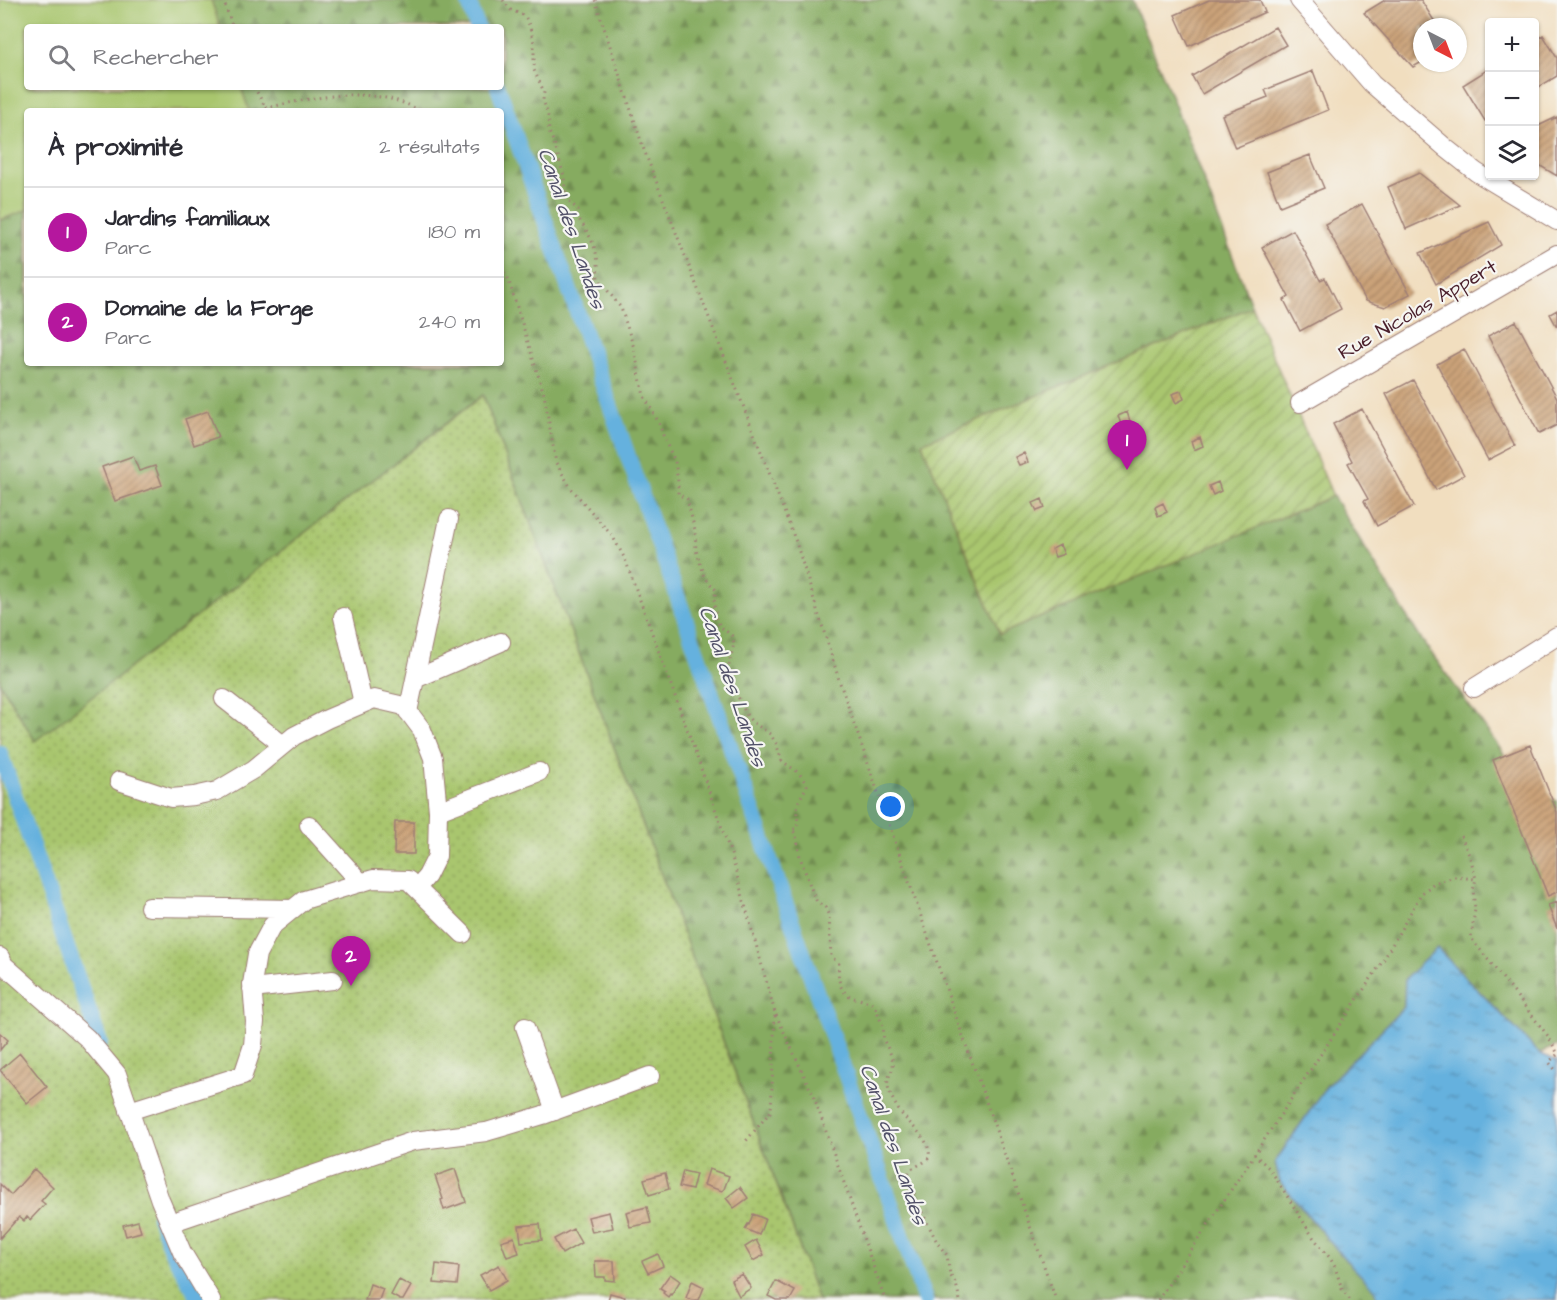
<!DOCTYPE html>
<html lang="fr">
<meta charset="utf-8">
<style>
body{margin:0;font-family:"Architects Daughter",sans-serif;background:#f7f7f7;color:#2b2b33}
.controls{position:absolute;right:18px;top:18px;display:grid;overflow:hidden;border-radius:6px;box-shadow:0 2px 4px #0004}
.controls button{width:54px;height:54px;display:grid;place-items:center;padding:0;border:0;border-bottom:2px solid #e1e1e2;background:#fff;color:#2b2b33;font:30px sans-serif}
.compass{position:absolute;left:1413px;top:18px;width:54px;height:54px;border-radius:50%;background:#fff;box-shadow:0 2px 4px #0004;rotate:138deg}
.you{position:absolute;left:891px;top:807px;width:21px;height:21px;margin:-15px;border:4px solid #fff;border-radius:50%;background:#1a73e8;box-shadow:0 0 0 9px #1a73e833}
.badge{display:grid;place-items:center;width:39px;height:39px;border-radius:50%;background:#b5179e;color:#fff;font-size:20px;font-weight:700}
.pin{position:absolute;translate:-50% -50px;filter:drop-shadow(0 2px 3px #0008)}
.pin::after{content:'';position:absolute;top:32px;width:21px;height:18px;background:inherit;clip-path:polygon(0 0,100% 0,50% 100%)}
.list{margin:0;padding:0;list-style:none}
h2{display:flex;justify-content:space-between;align-items:center;height:78px;margin:0;padding:0 24px;font-size:26px}
h2 small{font-size:20px;font-weight:400;color:#7c7c81}
.list li{display:grid;grid-template-columns:39px 1fr auto;gap:18px;align-items:center;box-sizing:border-box;height:90px;padding:0 24px;border-top:2px solid #e1e1e2}
.list b{display:block;font-size:22px;white-space:nowrap}
.list p{margin:0;font-size:20px;white-space:nowrap;color:#7c7c81}
.list em{font-size:20px;font-style:normal;color:#7c7c81}
.icon{flex:none;width:33px;height:33px;fill:none;stroke:currentColor;stroke-width:2;stroke-linecap:round;stroke-linejoin:round}
.map{position:relative;flex:none;width:1557px;height:1300px;overflow:hidden}
.search{position:absolute;background:#fff;box-shadow:0 2px 4px #0004;left:24px;top:24px;width:480px;height:66px;display:flex;align-items:center;gap:15px;box-sizing:border-box;padding:0 21px;border-radius:6px;color:#7c7c81;font-size:22px}
.panel{position:absolute;background:#fff;box-shadow:0 2px 4px #0004;left:24px;top:108px;width:480px;height:258px;border-radius:6px}
.map>svg:first-child{display:block}
.grass{fill:url(#grass-dots);stroke:#7a724c;stroke-width:1.5}
.forest{fill:url(#forest-firs);stroke:#686546;stroke-width:1.5}
.garden{fill:url(#garden-furrows);stroke:#7a724c;stroke-width:1.5}
.pitch{fill:#a9c66e;stroke:#7a724c;stroke-width:1.5}
.water{fill:url(#water-ripples);stroke:#586884;stroke-width:1.5}
.lines{fill:none;stroke-linecap:round;stroke-linejoin:round}
.canal{stroke:#65b1de;stroke-width:16}
.building{fill:url(#building-hatch)}
.minor-casing{stroke:#9e7e75;stroke-width:20}
.path{stroke:#9e7e75;stroke-width:3;stroke-dasharray:1.5 4.5;stroke-linecap:butt}
.minor{stroke:#fff;stroke-width:18}
.labels{text-anchor:middle;stroke-width:4.5;stroke-linejoin:round;paint-order:stroke}
.street-label{font-size:20px;fill:#4a1f2b;stroke:#f6f6f2}
.water-label{font-size:21px;font-style:italic;fill:#53526a;stroke:#f6f6f2}
</style>
<div class="map">
<svg width="1557" height="1300" viewBox="0 0 1557 1300">
<defs>
<pattern id="grass-dots" width="8" height="8" patternUnits="userSpaceOnUse" patternTransform="scale(1.5)"><rect width="8" height="8" fill="#a9c66e"/><path d="M2 2h.1M6 6h.1" fill="none" stroke="#8ca05b" stroke-width="1.8" stroke-linecap="round"/></pattern>
<pattern id="forest-firs" width="22" height="20" patternUnits="userSpaceOnUse" patternTransform="scale(1.5)"><rect width="22" height="20" fill="#86ab61"/><path d="M5 1l3.5 6h-7zM16 11l3.5 6h-7z" fill="#708b50"/></pattern>
<pattern id="garden-furrows" width="10" height="10" patternUnits="userSpaceOnUse" patternTransform="scale(1.5)"><rect width="10" height="10" fill="#a9c66e"/><path d="M-1 1l2-2M0 10L10 0M9 11l2-2" fill="none" stroke="#8ca05b"/></pattern>
<pattern id="water-ripples" width="26" height="14" patternUnits="userSpaceOnUse" patternTransform="scale(1.5)"><rect width="26" height="14" fill="#65b1de"/><path d="M2 4q2-2 4 0t4 0M15 11q2-2 4 0t4 0" fill="none" stroke="#558fb4"/></pattern>
<pattern id="building-hatch" width="6" height="6" patternUnits="userSpaceOnUse" patternTransform="scale(1.5)"><rect width="6" height="6" fill="#cba379"/><path d="M-1 1l2-2M0 6l6-6M5 7l2-2" fill="none" stroke="#a78463"/></pattern>
</defs>
<rect width="100%" height="100%" fill="#f6f6f2"/>
<filter id="ink" filterUnits="userSpaceOnUse"><feTurbulence type="fractalNoise" baseFrequency=".0167" numOctaves="2"/><feDisplacementMap in="SourceGraphic" scale="12" xChannelSelector="R" yChannelSelector="G"/><feConvolveMatrix kernelMatrix="1 2 1 2 8 2 1 2 1" color-interpolation-filters="sRGB"/></filter>
<filter id="wash" filterUnits="userSpaceOnUse"><feTurbulence type="fractalNoise" baseFrequency=".008" numOctaves="4" result="noise"/><feDisplacementMap in="SourceGraphic" scale="24" xChannelSelector="R" yChannelSelector="G"/><feGaussianBlur stdDeviation="1.35" result="paint"/><feColorMatrix in="noise" values="0 0 0 0 0 0 0 0 0 0 0 0 0 0 0 0 0 1.4 0 .05"/><feComposite in="paint" operator="in"/></filter>
<g filter="url(#wash)">
<rect width="100%" height="100%" fill="#f1debf"/>
<!-- grass -->
<path class="grass" d="M483 395 794 1231 818 1300H0V683L35 740Z"/>
<!-- forest -->
<path class="forest" d="M211 0H1132L1171 95 1252 307 922 443 1000 634 1333 496 1419 636 1532 793 1557 801V1046L1539 1053 1437 948 1405 979 1404 1007 1326 1087 1275 1162 1280 1182 1344 1258 1377 1291V1300H818L794 1231 483 395 35 741 0 683V220L27 210V363H501V111H249L241 87H501V27H220Z"/>
<!-- garden -->
<path class="garden" d="M1252 307 1333 496 1000 634 922 443Z"/>
<!-- pitch -->
<path class="pitch" d="M0 0H211L220 27H27V87H241L249 111H27V210L0 220Z"/>
<!-- water -->
<path class="water" d="M1437 948 1539 1053 1557 1061V1300H1377L1376 1291 1344 1258 1280 1182 1275 1162 1326 1087 1404 1007 1405 979Z"/>
<g class="lines">
<!-- canal -->
<path class="canal" d="M468 0 477 27
M498 87 925 1300
M0 753 100 1043
M159 1217 171 1250 200 1300"/>
</g>
<g id="blocks">
<!-- building -->
<path class="building" d="M1209 0H1260L1265 12 1189 46 1175 15Z
M1385 0H1421L1438 27H1422V62L1413 67 1364 13Z
M1275 27 1286 45 1202 94 1192 76Z
M1543 35 1557 58V76L1534 90V41Z
M1490 68V118L1485 121 1463 85Z
M1313 71 1328 110 1235 148 1222 115 1268 97 1265 90Z
M1557 117V176L1534 162V128Z
M1310 155 1324 188 1280 206 1267 172Z
M1419 173 1460 205 1406 229 1388 187Z
M1362 204 1410 294 1385 307 1366 301 1325 224Z
M1489 222 1501 245 1436 284 1420 253Z
M1293 230 1320 280 1325 278 1341 309 1300 331 1284 300 1289 297 1262 247Z
M1557 310V327L1550 314Z
M1516 321 1557 398V425L1539 434 1488 336Z
M1464 349 1515 446 1488 460 1437 364Z
M1413 380 1464 475 1436 490 1386 394Z
M1181 391 1184 399 1176 403 1172 394Z
M1362 409 1414 506 1377 526 1364 501 1368 499 1348 463 1352 461 1333 424Z
M208 411 218 437 194 445 185 419Z
M1127 412 1130 421 1121 424 1118 416Z
M1200 437 1203 446 1194 450 1191 441Z
M1024 453 1028 462 1019 465 1015 457Z
M133 456 139 471 155 466 162 485 115 501 102 467Z
M1218 482 1221 491 1213 495 1209 486Z
M1042 499 1045 508 1037 511 1033 503Z
M1163 503 1167 512 1158 516 1155 507Z
M1060 545 1064 554 1055 557 1052 549Z
M1530 745 1557 812V892L1548 896 1493 760Z
M395 822H414V854H394Z
M1557 902V929L1548 905Z
M0 1033 8 1040 0 1050Z
M20 1053 47 1087 27 1103 0 1070Z
M34 1169 53 1187 41 1201 45 1204 30 1220 27 1217 24 1221 19 1217 0 1238V1184L11 1195Z
M455 1169 466 1202 444 1210 441 1200 443 1199 435 1176Z
M709 1169 729 1176 724 1189 722 1191 704 1185Z
M683 1171 696 1174 692 1190 679 1187Z
M665 1173 669 1189 649 1195 644 1179Z
M740 1187 748 1198 734 1208 726 1198Z
M647 1207 651 1223 630 1227 626 1212Z
M609 1212 613 1228 592 1232 588 1217Z
M753 1214 765 1219 759 1235 745 1229 748 1224 749 1225Z
M138 1221 141 1232 126 1236 123 1225Z
M540 1224 542 1240 521 1242 519 1226Z
M573 1229 581 1243 562 1254 554 1239Z
M514 1237 519 1253 507 1257 501 1241Z
M756 1240 764 1255 753 1261 745 1247Z
M658 1254 663 1266 648 1273 642 1261Z
M595 1261H614L615 1281 605 1280V1277H596Z
M436 1264 459 1267 457 1285 434 1283Z
M499 1265 507 1280 489 1290 480 1275Z
M670 1274 680 1281 671 1295 670 1294 668 1297 663 1293 665 1291 660 1288Z
M742 1274 751 1288 739 1296 731 1280Z
M399 1280 411 1286 403 1300H400L391 1295Z
M692 1281 704 1287 699 1300H692L686 1298Z
M776 1281 795 1291 790 1300H776L768 1296Z
M370 1284 383 1289 379 1300H365Z
M610 1293 625 1297 624 1300H608Z"/>
</g>
</g>
<g filter="url(#ink)">
<use href="#blocks" fill-opacity="0" stroke="#9e7e75" stroke-width="1.5"/>
<g class="lines">
<!-- minor casing -->
<g class="minor-casing">
<path id="minor" d="M1299 0 1372 84 1447 149 1476 172 1557 221
M1300 403 1557 254
M343 617 363 703
M415 679 501 642
M1474 688 1557 636
M224 699 283 745
M408 712 449 519
M119 781 171 798 194 796 217 791 254 769 294 736 327 719 374 699 404 706 422 730 433 758 438 811 437 856 427 876 417 888
M438 811 539 772
M309 825 361 883
M149 907 293 909
M0 957 4 965 87 1038 117 1074 160 1200 182 1252 211 1300
M252 989 333 980
M525 1027 555 1111
M129 1111 243 1075 253 1045 255 1022 252 984 257 954 272 926 304 900 373 879 408 880 463 934
M170 1223 413 1141 486 1132 543 1115 650 1076"/>
</g>
<!-- path -->
<path class="path" d="M223 0 233 27
M503 0 511 10 525 16 530 27 534 43V70L544 92 543 100 548 115 549 132 554 143 564 176 566 198 577 209 578 211 576 215C586 228 597 247 598 264 598 269 597 273 598 278L621 308 634 348 644 396 659 423 665 441 675 461 678 482V494L687 499 695 530 696 550 705 577 716 590 714 602 716 619 720 626 732 636 734 643 728 669 729 677 746 714 751 721 770 734 776 743 782 761 799 773 807 785C804 793 798 799 797 809 796 817 800 821 796 829H792L796 835 800 857 813 894 817 902 825 907 829 916 831 956 839 964C837 981 840 996 859 999 865 1001 871 1001 875 1007 876 1009 883 1025 883 1028 884 1032 883 1036 884 1041 888 1049 894 1058 893 1067 892 1072 889 1075 888 1080 886 1088 894 1102 898 1109 907 1124 932 1138 929 1158 915 1171 906 1163 908 1188L916 1196 914 1202V1206L921 1210 938 1244 947 1255 950 1275 956 1284 960 1300
M595 0 644 150 796 542 840 683 941 974 1056 1300
M254 87 266 108C314 97 375 84 420 111
M501 268 507 275 544 394 556 463 571 488 613 537 625 559 690 737 731 854 775 1013 771 1111 746 1141
M1461 836 1471 860 1476 879 1473 890 1475 909 1471 938 1548 1036 1557 1052
M776 1015 814 1097 885 1300
M1557 1055 1549 1062 1557 1072
M1254 1154 1270 1169 1313 1237 1330 1258 1335 1267 1342 1289 1350 1300
M1158 1300 1384 959 1421 894 1434 883 1455 877 1476 879"/>
<!-- minor -->
<use href="#minor" class="minor"/>
</g>
</g>
<g class="labels">
<!-- street labels -->
<g class="street-label">
<text transform="translate(1417 309) rotate(-30)" y="7">Rue Nicolas Appert</text>
</g>
<!-- water labels -->
<g class="water-label">
<text transform="translate(572 228) rotate(71)" y="7">Canal des Landes</text>
<text transform="translate(733 686) rotate(71)" y="7">Canal des Landes</text>
<text transform="translate(894 1144) rotate(71)" y="7">Canal des Landes</text>
</g>
</g>
</svg>
<div class="controls">
<button>+</button>
<button>−</button>
<button><svg class="icon" aria-label="layers" viewBox="0 0 24 24"><path d="M12 4l9 5-9 5-9-5zM3 14l9 5 9-5"/></svg></button>
</div>
<svg class="compass" viewBox="-18 -18 36 36"><path d="M0-13l5 13h-10z" fill="#e53935"/><path d="M0 13l5-13h-10z" fill="#7c7c81"/></svg>
<div class="you"></div>
<div class="pin badge" style="left:1127px;top:470px">1</div>
<div class="pin badge" style="left:351px;top:986px">2</div>
<div class="search"><svg class="icon" aria-label="search" viewBox="0 0 24 24"><circle cx="10" cy="10" r="6"/><path d="M15 15l6 6"/></svg>Rechercher</div>
<section class="panel">
<h2>À proximité<small>2 résultats</small></h2>
<ul class="list">
<li><span class="badge">1</span><div><b>Jardins familiaux</b><p>Parc</p></div><em>180 m</em></li>
<li><span class="badge">2</span><div><b>Domaine de la Forge</b><p>Parc</p></div><em>240 m</em></li>
</ul>
</section>
</div>
